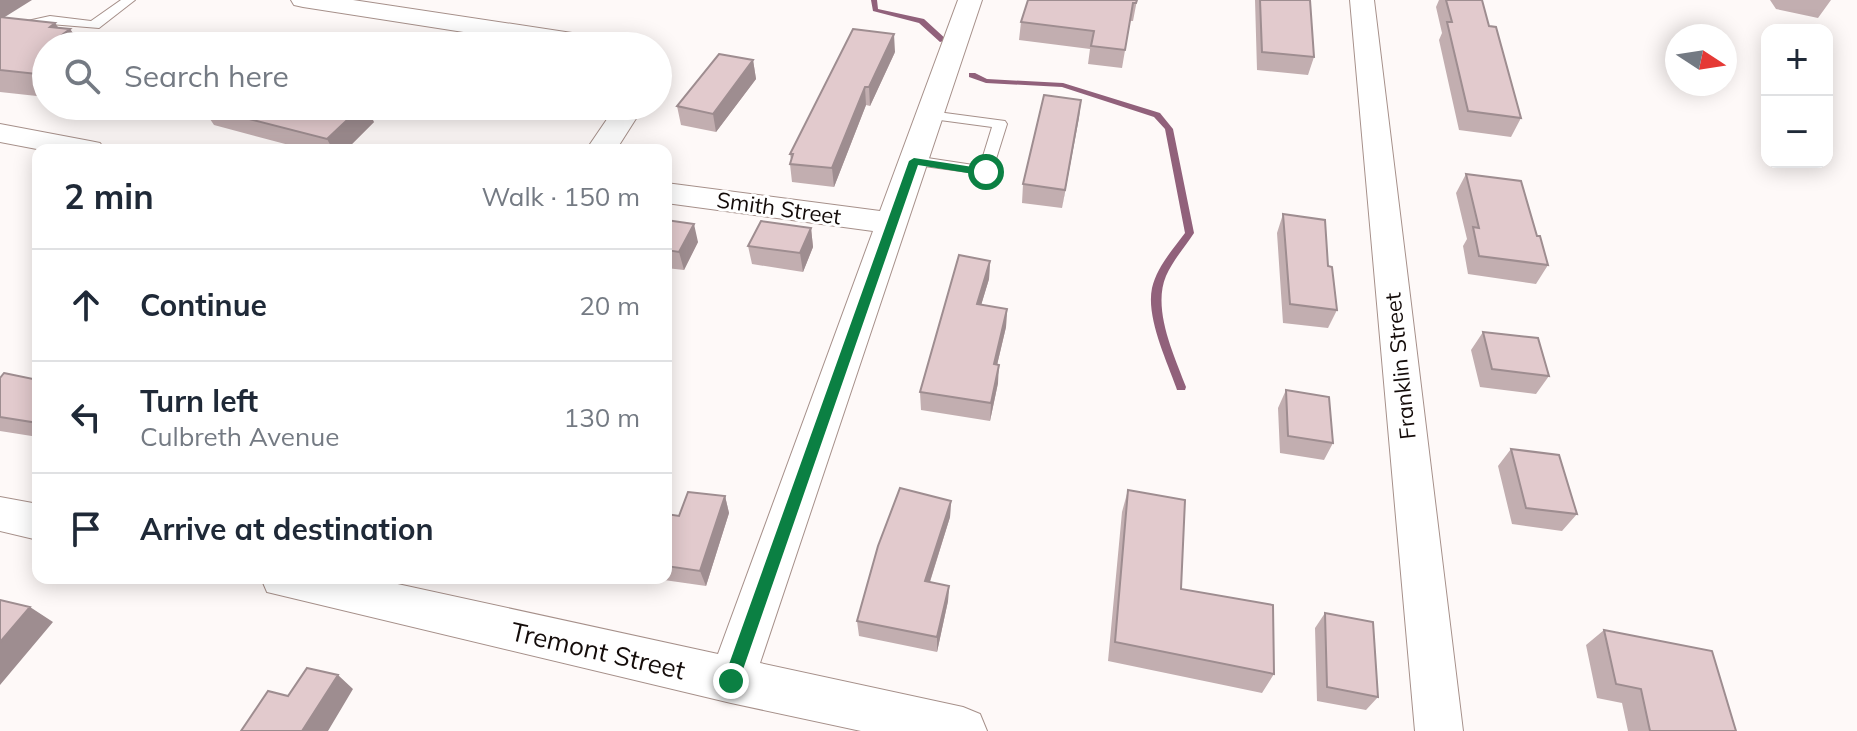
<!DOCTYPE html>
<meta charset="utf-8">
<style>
body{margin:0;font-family:Mulish,sans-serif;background:#f6f6f7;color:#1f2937}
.controls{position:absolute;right:24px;top:24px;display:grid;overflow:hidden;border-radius:16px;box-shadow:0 4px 20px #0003}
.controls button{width:72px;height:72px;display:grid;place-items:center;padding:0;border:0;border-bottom:2px solid #e0e1e3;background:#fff;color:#1f2937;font:40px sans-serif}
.compass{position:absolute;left:1665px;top:24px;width:72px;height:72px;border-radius:50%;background:#fff;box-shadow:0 4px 20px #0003;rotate:102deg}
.stop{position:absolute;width:24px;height:24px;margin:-18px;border:6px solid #0b8043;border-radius:50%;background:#fff}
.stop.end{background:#0b8043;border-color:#fff;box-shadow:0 2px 8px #0008}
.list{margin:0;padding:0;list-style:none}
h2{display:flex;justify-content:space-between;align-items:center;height:104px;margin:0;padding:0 32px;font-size:34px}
h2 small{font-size:26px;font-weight:400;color:#747a83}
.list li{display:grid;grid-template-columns:52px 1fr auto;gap:24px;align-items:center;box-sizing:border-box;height:112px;padding:0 32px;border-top:2px solid #e0e1e3}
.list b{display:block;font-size:30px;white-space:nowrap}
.list p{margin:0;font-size:26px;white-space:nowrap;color:#747a83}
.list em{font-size:26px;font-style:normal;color:#747a83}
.icon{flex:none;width:44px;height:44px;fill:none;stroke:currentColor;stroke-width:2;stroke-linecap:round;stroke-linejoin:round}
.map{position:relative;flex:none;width:1857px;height:731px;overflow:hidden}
.search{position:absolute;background:#fff;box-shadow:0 4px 20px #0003;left:32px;top:32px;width:640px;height:88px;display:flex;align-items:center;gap:20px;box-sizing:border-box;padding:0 28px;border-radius:44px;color:#747a83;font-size:30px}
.panel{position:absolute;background:#fff;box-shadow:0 4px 20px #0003;left:32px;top:144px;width:640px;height:440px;border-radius:16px}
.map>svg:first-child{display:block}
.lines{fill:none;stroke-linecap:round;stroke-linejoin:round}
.stream{fill:#91617b;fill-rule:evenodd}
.lane-casing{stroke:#a6908a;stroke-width:2}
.street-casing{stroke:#a6908a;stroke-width:2}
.lane{fill:#fff;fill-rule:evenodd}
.street{fill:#fff;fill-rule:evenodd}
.wall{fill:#c2aeb0}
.shaded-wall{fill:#9e8d90}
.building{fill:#e2cacd;stroke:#9e8d90;stroke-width:2}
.route{fill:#0b8043}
.labels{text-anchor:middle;stroke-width:6;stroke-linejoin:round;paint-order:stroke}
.street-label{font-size:22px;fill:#140c0a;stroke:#fff}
.near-street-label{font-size:26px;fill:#140c0a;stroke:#fff}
</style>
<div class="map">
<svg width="1857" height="731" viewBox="0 0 1857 731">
<rect width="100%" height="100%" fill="#fef9f8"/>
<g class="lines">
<!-- stream -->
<path class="stream" d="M871 0H877L878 9 924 19 947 40 940 42 919 23 873 11Z
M969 73H975L987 79 1063 83 1160 113 1173 129 1194 233C1185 247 1173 260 1166 276 1152 309 1174 355 1186 387L1185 390H1177L1176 387C1166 359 1146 317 1152 288 1157 267 1173 249 1185 233L1165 129 1154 117 1062 87 986 83 969 77Z"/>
<!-- lane casing -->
<g class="lane-casing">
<path id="lane" d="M121 0H135L99 28 50 24 0 35V27L50 16 91 21Z
M930 111 1005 121 1007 124 991 175 909 164 907 161 914 156 980 166 992 127 925 118V112Z"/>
</g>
<!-- street casing -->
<g class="street-casing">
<path id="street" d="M291 0H353L605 38 614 40 618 46H554L303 7 294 5Z
M958 0H982L760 663 963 707 980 714 987 731H861L731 703 267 592 261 578H370L718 654 873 231 666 203V183L880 211Z
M1350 0H1374L1463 731H1415Z
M616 106H644L616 150H586Z
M0 124 90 141 100 143 105 150H42L0 142Z
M0 497 38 504V540L0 531Z"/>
</g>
<!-- lane -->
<use href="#lane" class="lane"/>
<!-- street -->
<use href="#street" class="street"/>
</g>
<!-- wall -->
<path class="wall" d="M0 0 3 18 70 29 82 46H46V97L0 92Z
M1137 0 1133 21H1130L1122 68 1088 64 1090 49 1019 40 1021 22Z
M1255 0H1310L1314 57 1308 75 1257 70Z
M1439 0H1482L1489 26 1521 118 1511 137 1459 130 1439 40 1442 33 1436 7Z
M1770 0H1831L1818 18 1776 9Z
M895 52 870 106 866 105 834 187 792 182 790 164 791 160 790 154Z
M753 60 756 79 716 132 681 125 677 106Z
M1081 100 1062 208 1022 203 1023 184Z
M202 107 374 122 346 150H308L214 125Z
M1466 174 1537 236 1548 265 1536 284 1468 274 1463 246 1467 239 1456 193Z
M1283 214 1328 266 1337 310 1328 328 1283 323 1277 233Z
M666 220 698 242 684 270 666 268Z
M811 228 813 247 803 272 752 264 748 246Z
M990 261 989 279 981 305 1007 309 1006 327 997 365 998 383 990 421 921 410 920 392Z
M1483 332 1549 376 1536 394 1480 387 1471 350Z
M0 378 38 380V437L0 431Z
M1286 390 1333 443 1324 460 1280 453 1278 408Z
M1511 449 1577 514 1562 531 1512 524 1498 466Z
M1128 490 1181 589 1274 674 1262 693 1108 661 1122 512Z
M725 496 729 513 706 586 650 578H666V514L679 516Z
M951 501 950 517 930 582 949 586 948 601 937 652 859 636 857 621Z
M1325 613 1378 697 1366 710 1317 701 1315 628Z
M1604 630 1736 731H1628L1622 703 1597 698 1586 645Z"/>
<!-- shaded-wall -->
<path class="shaded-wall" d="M0 0H32L0 20Z
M55 23 63 34 70 29 82 46H54L51 43 50 27Z
M894 34 895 52 870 106 869 87Z
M753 60 756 79 716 132 713 114Z
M865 87 866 105 834 187 832 168Z
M1081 100 1079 118 1062 208 1065 190Z
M362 106H366L374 122 346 150H333L327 139Z
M694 224 698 242 684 270 679 252Z
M811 228 813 247 803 272 800 253Z
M990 261 989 279 976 322 977 304Z
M1007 309 1006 327 993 382 994 364Z
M999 365 998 383 990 421 991 403Z
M725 496 729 513 706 586 700 571Z
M951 501 950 517 925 597V581Z
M949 586 948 601 937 652V637Z
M30 607 53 622 0 685V642Z
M338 675 353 689 328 731H302Z"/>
<!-- building -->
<path class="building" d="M1028 0H1137L1136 3H1133L1125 50 1091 46 1094 31 1021 22Z
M1260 0H1310L1314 57 1262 52Z
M1446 0H1482L1489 26 1496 27 1521 118 1468 111 1447 22H1452Z
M0 17 55 23 50 27 70 29 51 43 73 46H46V75L0 70Z
M853 29 894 34 869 87H865L832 168 790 164 793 154H790Z
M719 54 753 60 713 114 677 106Z
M1044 95 1081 100 1065 190 1023 184Z
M203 106H362L327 139 202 107Z
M1466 174 1521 181 1537 236H1540L1548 265 1479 256 1473 227 1479 228Z
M1283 214 1325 220 1328 266 1332 267 1337 310 1290 304Z
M666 220 694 224 679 252 666 250Z
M761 221 811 228 800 253 748 246Z
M959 255 990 261 977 304 1007 309 994 364 999 365 991 403 920 392Z
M1483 332 1538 338 1549 376 1492 369Z
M4 373 38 380V423L0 417V378Z
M1286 390 1329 397 1333 443 1288 436Z
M1511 449 1559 455 1577 514 1526 508Z
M900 488 951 501 925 581 949 586 937 637 857 621 878 546Z
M1128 490 1185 500 1181 589 1273 605 1274 674 1115 642Z
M688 492 725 496 700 571 666 566V514L679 516Z
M0 600 30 607 0 642Z
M1325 613 1373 622 1378 697 1327 687Z
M1604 630 1712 651 1736 731H1650L1641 689 1616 684Z
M307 668 338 675 302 731H241L268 691 288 696Z"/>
<!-- route -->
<path class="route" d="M914 158 986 169 991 172 986 176 918 165 739 681 731 689 723 681 909 161Z"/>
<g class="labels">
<!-- street labels -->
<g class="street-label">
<text transform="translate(779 208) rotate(8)" y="8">Smith Street</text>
<text transform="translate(1400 366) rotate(-96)" y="8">Franklin Street</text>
</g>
<!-- near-street labels -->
<g class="near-street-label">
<text transform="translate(598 651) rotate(13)" y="9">Tremont Street</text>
</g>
</g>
</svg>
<div class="controls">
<button>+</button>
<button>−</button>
</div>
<svg class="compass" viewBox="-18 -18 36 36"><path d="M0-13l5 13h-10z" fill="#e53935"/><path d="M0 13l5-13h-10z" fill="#747a83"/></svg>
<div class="stop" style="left:986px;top:172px"></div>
<div class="stop end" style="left:731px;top:681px"></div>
<div class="search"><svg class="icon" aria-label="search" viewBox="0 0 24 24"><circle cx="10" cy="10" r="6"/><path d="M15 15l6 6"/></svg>Search here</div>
<section class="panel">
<h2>2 min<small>Walk · 150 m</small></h2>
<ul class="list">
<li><svg class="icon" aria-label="ahead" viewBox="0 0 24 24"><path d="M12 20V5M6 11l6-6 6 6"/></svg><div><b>Continue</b></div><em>20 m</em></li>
<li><svg class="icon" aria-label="left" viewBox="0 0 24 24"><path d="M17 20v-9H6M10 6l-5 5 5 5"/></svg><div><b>Turn left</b><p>Culbreth Avenue</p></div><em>130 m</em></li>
<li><svg class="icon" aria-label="arrive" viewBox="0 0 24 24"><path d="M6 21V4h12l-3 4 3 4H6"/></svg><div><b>Arrive at destination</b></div></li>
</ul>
</section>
</div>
